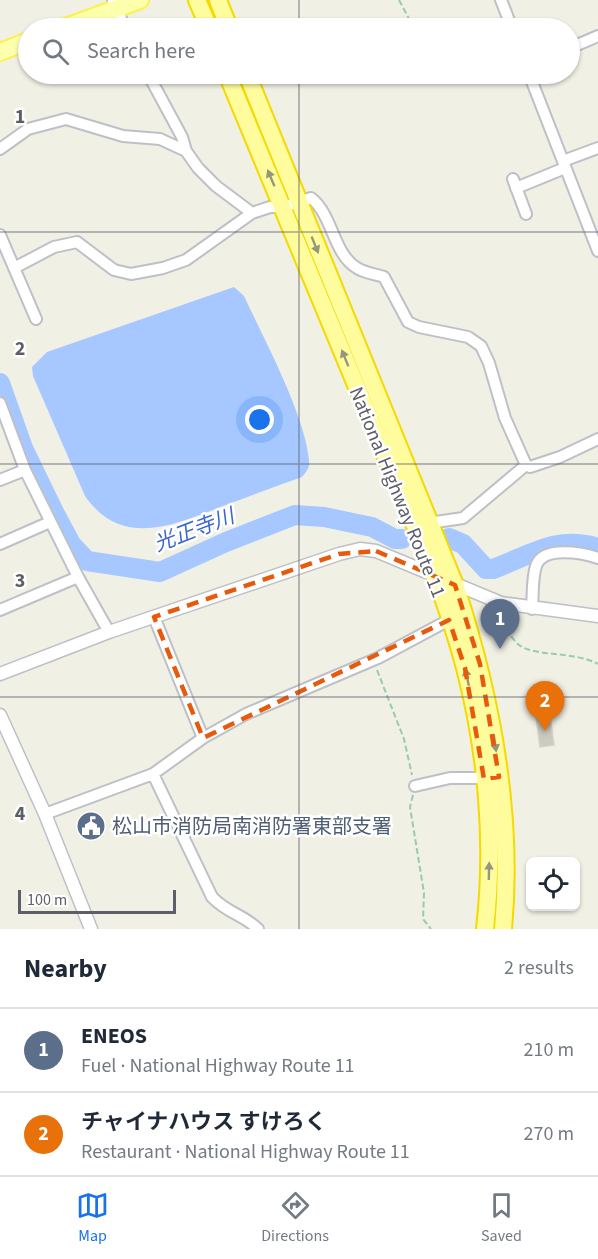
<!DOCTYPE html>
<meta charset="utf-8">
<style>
body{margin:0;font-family:"Source Sans 3","Noto Sans JP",sans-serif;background:#f6f6f7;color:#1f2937}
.controls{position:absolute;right:18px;bottom:18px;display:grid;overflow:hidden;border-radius:9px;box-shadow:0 2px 4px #0004}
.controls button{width:54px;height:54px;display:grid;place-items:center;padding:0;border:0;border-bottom:2px solid #e0e1e3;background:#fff;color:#1f2937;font:30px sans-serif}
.scale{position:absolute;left:18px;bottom:15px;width:158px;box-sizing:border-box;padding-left:6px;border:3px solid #5c5f67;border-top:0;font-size:16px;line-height:21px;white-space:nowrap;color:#5c5f67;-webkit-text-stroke:4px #fff;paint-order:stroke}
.you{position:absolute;left:260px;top:420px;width:21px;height:21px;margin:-15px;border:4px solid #fff;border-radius:50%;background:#1a73e8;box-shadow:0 0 0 9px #1a73e833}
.badge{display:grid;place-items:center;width:39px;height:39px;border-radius:50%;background:#1a73e8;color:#fff;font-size:20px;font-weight:700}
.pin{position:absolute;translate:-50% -50px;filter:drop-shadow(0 2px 3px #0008)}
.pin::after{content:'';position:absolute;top:32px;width:21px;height:18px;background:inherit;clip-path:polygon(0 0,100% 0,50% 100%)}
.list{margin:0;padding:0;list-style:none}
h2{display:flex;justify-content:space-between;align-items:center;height:78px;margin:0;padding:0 24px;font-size:26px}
h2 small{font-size:20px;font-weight:400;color:#747a83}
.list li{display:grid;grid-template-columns:39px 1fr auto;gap:18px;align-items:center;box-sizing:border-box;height:84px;padding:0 24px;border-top:2px solid #e0e1e3}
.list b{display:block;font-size:22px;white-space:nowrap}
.list p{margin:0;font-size:20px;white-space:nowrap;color:#747a83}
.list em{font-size:20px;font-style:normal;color:#747a83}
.icon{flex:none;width:33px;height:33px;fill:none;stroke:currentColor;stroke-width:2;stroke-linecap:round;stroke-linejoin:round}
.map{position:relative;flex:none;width:598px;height:929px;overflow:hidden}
.search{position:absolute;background:#fff;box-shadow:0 2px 4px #0004;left:18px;right:18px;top:18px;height:66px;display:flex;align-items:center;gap:15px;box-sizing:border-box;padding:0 21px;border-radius:33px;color:#747a83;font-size:22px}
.sheet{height:246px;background:#fff}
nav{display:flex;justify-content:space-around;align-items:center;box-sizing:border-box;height:84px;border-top:2px solid #e0e1e3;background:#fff;font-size:16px;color:#747a83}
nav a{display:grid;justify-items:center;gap:3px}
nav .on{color:#1a73e8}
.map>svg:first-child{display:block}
.water{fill:#a6c7ff}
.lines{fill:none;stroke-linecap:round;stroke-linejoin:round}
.river{stroke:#a6c7ff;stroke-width:20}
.building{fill:#cbcbc2;stroke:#d6d4c2;stroke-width:1.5}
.minor-casing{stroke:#bec0c7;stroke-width:14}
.tertiary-casing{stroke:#bec0c7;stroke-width:15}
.primary-casing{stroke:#fef050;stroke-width:20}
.trunk-casing{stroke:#f5d900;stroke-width:20}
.path{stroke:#97cbb1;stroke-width:2;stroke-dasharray:6 3;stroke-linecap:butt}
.minor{stroke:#fff;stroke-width:10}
.tertiary{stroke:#fff;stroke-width:12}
.primary{stroke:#fcffab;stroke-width:16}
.trunk{stroke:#fefc9c;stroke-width:16}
.oneway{fill:#95967a}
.marked{fill:none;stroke:#e8590c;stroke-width:4.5;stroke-dasharray:12 8;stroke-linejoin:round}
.grid{fill:none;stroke:#5c5f67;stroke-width:1.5;stroke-opacity:0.55}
.labels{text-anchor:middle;stroke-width:5;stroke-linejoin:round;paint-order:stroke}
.street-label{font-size:20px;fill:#5c5f67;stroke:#fff}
.service-label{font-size:20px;fill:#4e5e75;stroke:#fff;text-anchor:start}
.water-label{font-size:21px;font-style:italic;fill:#3c67cf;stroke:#fff}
.grid-label{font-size:20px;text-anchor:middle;font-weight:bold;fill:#5c5f67;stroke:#fff;stroke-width:5;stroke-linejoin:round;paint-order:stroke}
</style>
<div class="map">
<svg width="598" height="929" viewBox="0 0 598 929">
<rect width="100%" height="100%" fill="#f0f0e5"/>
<!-- water -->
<path class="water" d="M234 287 244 296C264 339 305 415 309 460 310 468 307 471 302 477 276 486 250 496 223 506 174 525 122 549 85 496L33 376 32 367 47 352Z"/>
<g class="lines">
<!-- river -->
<path class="river" d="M0 383 23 448 54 512 71 544 87 561 160 572 226 542 295 515 324 517 372 527 395 539H402
M449 538 463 544 486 569H493C531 555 556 535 598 548"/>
</g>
<!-- building -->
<path class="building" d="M550 715 554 745 540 747 536 717Z"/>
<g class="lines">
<!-- minor casing -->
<g class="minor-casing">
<path id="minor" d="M113 0 125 28
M501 0 512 28
M570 48 598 36
M148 74 182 137 186 151 198 168 216 186 252 213
M529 74 598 251
M0 149 28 129 66 119 123 136 160 139 186 151
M563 161 598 148
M513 179 526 214
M516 188 565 168
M0 235 36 319
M14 268 54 247 77 242 114 270 131 274 163 268 186 260 252 213 270 207H283L311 198C333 215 333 254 357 268 365 273 375 274 384 277L408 322 419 327 468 337 481 346 489 363 505 418 526 465 530 467 560 457 598 439
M0 403 25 470 78 577 109 632
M0 480 25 470
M429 523 463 518 526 465
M0 544 50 522
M532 609C533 595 532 578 536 566 543 545 583 553 598 558
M0 610 78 577
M154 617 203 738
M153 774 212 897C228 914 243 914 258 929
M415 786 450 778H490
M45 814 153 774 203 738 246 714 378 658 449 620"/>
</g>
<!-- tertiary casing -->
<g class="tertiary-casing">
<path id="tertiary" d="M0 674 109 632 339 554 360 549 376 551 501 603 598 616
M0 715 45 814 91 929"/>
</g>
<!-- primary casing -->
<g class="primary-casing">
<path id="primary" d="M63 28 140 0
M0 52 28 41"/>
</g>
<!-- trunk casing -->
<g class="trunk-casing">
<path id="trunk" d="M197 0 209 28
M218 0 229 28
M227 74C274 185 320 297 366 409 400 494 442 579 465 668 487 752 495 843 485 929
M247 74 455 585C491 695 514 812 503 929"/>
</g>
<!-- path -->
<path class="path" d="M399 0 414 28
M496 614C503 623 510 637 519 645 535 657 575 651 598 664
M377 670 404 739 412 775
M413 795 410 807 424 893 423 919 431 929"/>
<!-- minor -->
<use href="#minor" class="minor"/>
<!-- tertiary -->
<use href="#tertiary" class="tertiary"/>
<!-- primary -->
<use href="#primary" class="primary"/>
<!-- trunk -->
<use href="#trunk" class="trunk"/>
</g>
<!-- one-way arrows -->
<defs><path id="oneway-solid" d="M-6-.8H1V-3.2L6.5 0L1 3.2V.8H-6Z" transform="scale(1.5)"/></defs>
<g class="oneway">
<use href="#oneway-solid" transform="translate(271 178) rotate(-113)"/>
<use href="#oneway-solid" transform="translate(315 245) rotate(68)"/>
<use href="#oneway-solid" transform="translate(345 358) rotate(-112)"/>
<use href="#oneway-solid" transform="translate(467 677) rotate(-102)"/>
<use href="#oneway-solid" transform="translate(495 743) rotate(82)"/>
<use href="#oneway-solid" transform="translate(489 871) rotate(-89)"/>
</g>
<!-- marked area -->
<path class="marked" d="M376 551 455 585 480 664 499 777 484 779 465 668 449 620 203 738 154 617 339 554Z"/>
<!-- grid -->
<path class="grid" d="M299 0V28M299 74V929M0 232H598M0 464H598M0 697H598"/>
<!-- icons -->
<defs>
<g id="civic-disc" transform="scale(1.5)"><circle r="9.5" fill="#5c6f8a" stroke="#fff"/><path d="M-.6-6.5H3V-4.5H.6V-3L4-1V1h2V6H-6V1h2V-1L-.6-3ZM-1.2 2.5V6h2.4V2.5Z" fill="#fff"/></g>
</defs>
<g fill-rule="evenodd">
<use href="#civic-disc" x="91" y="826"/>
</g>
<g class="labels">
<!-- street labels -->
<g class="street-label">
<text transform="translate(398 492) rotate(68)" y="7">National Highway Route 11</text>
</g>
<!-- service labels -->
<g class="service-label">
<text x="112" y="833">松山市消防局南消防署東部支署</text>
</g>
<!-- water labels -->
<g class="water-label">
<text transform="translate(194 530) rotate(-21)" y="7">光正寺川</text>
</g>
</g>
<g class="grid-label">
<text x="20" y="123">1</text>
<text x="20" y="355">2</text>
<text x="20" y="587">3</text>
<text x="20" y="820">4</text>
</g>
</svg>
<div class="controls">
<button><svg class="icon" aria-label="locate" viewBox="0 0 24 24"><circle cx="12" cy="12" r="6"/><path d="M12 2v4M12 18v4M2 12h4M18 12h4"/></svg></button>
</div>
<div class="scale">100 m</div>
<div class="you"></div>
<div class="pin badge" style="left:500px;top:649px;background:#5c6f8a">1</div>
<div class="pin badge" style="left:545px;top:731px;background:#e8710a">2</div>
<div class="search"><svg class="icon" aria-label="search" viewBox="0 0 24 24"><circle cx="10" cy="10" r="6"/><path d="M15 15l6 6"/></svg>Search here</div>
</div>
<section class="sheet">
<h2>Nearby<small>2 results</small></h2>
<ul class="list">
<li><span class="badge" style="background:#5c6f8a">1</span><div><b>ENEOS</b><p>Fuel · National Highway Route 11</p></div><em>210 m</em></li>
<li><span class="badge" style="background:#e8710a">2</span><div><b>チャイナハウス すけろく</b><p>Restaurant · National Highway Route 11</p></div><em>270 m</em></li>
</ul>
</section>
<nav>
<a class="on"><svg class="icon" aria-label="map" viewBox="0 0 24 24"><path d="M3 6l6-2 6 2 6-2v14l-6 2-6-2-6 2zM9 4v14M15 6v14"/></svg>Map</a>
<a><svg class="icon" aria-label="directions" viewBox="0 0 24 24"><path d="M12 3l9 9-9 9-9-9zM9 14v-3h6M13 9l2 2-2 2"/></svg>Directions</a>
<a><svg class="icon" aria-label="saved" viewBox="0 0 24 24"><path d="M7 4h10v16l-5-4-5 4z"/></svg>Saved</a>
</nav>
